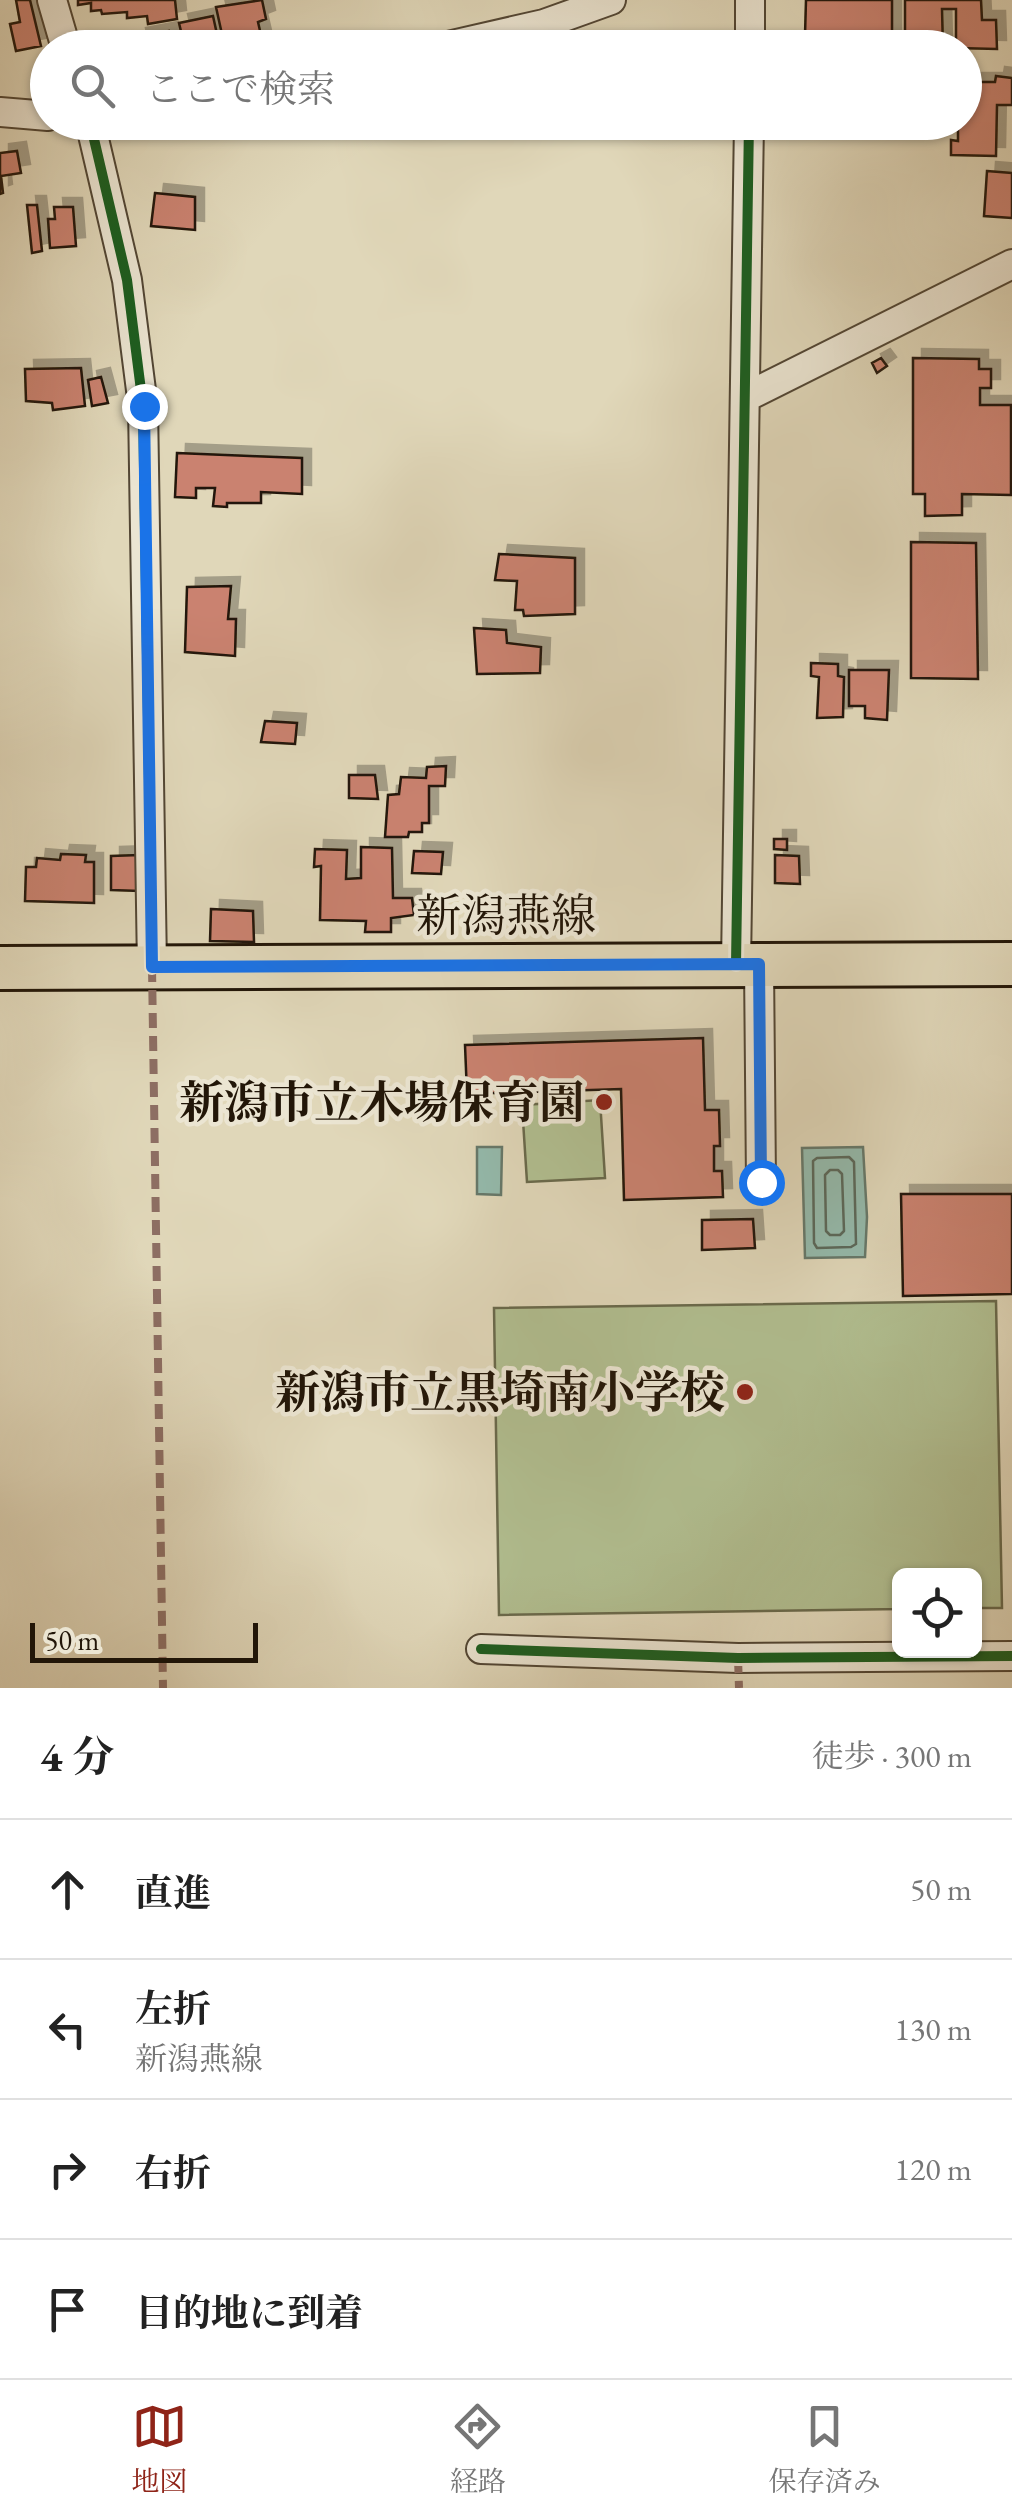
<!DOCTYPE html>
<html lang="ja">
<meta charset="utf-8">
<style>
body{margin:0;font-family:"EB Garamond","Noto Serif JP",serif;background:#f2f2f2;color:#222}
.controls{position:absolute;right:30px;bottom:30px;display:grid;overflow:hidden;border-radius:15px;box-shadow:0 2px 8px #0004}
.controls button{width:90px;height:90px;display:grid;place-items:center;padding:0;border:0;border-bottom:2px solid #e0e0e0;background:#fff;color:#222;font:50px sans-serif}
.scale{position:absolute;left:30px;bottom:25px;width:228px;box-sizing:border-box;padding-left:10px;border:5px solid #221608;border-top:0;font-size:28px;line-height:35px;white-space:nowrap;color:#221608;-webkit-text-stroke:8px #ebe5d2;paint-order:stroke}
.stop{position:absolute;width:30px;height:30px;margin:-22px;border:8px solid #1a73e8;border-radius:50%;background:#fff}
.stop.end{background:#1a73e8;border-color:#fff;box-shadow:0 2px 10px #0008}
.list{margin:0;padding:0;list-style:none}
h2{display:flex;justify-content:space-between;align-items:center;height:130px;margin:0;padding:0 40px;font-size:42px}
h2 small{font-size:32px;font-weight:400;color:#767676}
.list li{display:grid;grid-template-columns:65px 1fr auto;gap:30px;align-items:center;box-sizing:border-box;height:140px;padding:0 40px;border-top:2px solid #e0e0e0}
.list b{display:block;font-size:38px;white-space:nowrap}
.list p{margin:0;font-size:32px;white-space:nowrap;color:#767676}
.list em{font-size:32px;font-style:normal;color:#767676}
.icon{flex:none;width:55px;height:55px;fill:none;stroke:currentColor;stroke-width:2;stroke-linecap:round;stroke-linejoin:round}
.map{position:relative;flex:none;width:1012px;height:1688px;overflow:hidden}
.search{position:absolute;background:#fff;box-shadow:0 2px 8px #0004;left:30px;right:30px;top:30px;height:110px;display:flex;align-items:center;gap:25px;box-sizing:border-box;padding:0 35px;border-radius:55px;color:#767676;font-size:38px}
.sheet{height:690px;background:#fff}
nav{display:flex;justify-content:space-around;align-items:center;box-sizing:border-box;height:140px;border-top:2px solid #e0e0e0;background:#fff;font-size:28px;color:#767676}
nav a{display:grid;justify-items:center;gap:5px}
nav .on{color:#8f2418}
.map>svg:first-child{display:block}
.green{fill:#b1be90;stroke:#6a6a4c;stroke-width:2.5}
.water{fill:#94baac;stroke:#66786a;stroke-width:2.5}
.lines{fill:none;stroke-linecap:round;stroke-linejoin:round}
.shore{stroke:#5b685a;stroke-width:2.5}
.building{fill:#ca826f;stroke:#221608;stroke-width:2.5;filter:url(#shadow)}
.street-casing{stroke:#524634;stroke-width:32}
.primary-casing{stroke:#221608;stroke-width:48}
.street{stroke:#ebe5d2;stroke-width:28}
.primary{stroke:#e0d7b9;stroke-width:42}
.quiet{stroke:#8d6e63;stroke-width:8;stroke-dasharray:15 8;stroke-linecap:butt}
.cycleway-casing{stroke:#ebe5d2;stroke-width:16}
.cycleway{stroke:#1b5e20;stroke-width:10}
.route{stroke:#1a73e8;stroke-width:12}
.poi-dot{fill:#8f2418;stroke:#ebe5d2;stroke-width:4}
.labels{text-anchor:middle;stroke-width:9;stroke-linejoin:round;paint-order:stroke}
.street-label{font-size:45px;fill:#221608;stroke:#ebe5d2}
.poi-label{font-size:45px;font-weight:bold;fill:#221608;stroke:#ebe5d2;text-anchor:end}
</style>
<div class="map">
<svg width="1012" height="1688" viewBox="0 0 1012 1688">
<defs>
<filter id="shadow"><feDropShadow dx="9" dy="-9" stdDeviation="0" flood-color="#0004"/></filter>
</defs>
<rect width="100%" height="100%" fill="#e0d7b9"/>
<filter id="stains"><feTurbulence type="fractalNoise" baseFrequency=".002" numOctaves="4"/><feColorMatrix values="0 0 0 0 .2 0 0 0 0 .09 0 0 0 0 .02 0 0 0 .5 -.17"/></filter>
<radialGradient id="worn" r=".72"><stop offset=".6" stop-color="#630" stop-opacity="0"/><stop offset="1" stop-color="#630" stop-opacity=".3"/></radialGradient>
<!-- green -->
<path class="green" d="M600 1100 605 1178 527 1182 522 1105Z
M996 1301 1002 1608H975L974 1576H900L899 1609 499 1615 494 1308Z"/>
<!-- water -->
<path class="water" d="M477 1147H502L501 1195 477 1194Z
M863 1147 867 1217 865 1257 805 1258 802 1148Z"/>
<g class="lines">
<!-- shore -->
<path class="shore" d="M849 1157 854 1162 856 1244 851 1247 817 1248 814 1243 813 1161 817 1158Z
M830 1170H838L842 1174 844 1231 840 1235H830L826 1231 825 1175Z"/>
</g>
<!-- building -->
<path class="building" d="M16 0H30L41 46 16 51 10 24 20 22Z
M78 0H175L177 19 148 24 147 16 127 18V12L102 14 101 10 91 11V3L78 5Z
M262 0 266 19 258 22 264 48H225L216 7Z
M806 0H892V40L862 39V47L839 46V36L805 35Z
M905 0H981L982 20H996L997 49 956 48V9H942L943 48H905Z
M213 16 220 48H185L179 23Z
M169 31 172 48H139L137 37Z
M996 76 1012 78V105H997L996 156 951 155V140L958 141V122H964V82H995Z
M17 151 21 173 1 176 3 193 0 194V153Z
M987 171 1012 173V218L984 216Z
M155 193 195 197V230L151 226Z
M27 205H37L42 251 32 253Z
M54 207H73L76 246 50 248 48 219H55Z
M881 358 887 366 877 373 872 363Z
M913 358 979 359V369H991V388H980V405H1011V495L962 494V515L925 516V494H913Z
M81 368 85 406 53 410 52 403 26 401 25 369Z
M101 377 108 403 92 406 88 380Z
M177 453 302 458V494L261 492V503H227V507L213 506 215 488H196V498L175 497Z
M911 542 976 543 978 679 911 678Z
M499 554 575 558V614L524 616 523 610H515L517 581 495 580Z
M231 586 228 619H236L235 656 185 652 187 587Z
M474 628 506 630 507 643 541 647 540 673 477 674Z
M811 663 838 664V676L844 677 843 717 817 718 819 677 811 676Z
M849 670H889L887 720 865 718V706H849Z
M265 721 297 723 295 744 261 742Z
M446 766 445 786H429V823H422V832H409L408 837H385L388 795 399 794 401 777 426 778 427 767Z
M349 775H375L378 799 349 798Z
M774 839H787V850L774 849Z
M361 847 392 848 393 898H412L414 915 391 918V932H365L366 921 320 920 321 866 314 867 315 849 347 850 346 879 361 878Z
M414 851 443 852 441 874 412 873Z
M61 854 86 855 85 862H94V903L25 901 26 867H36L37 858 60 860Z
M139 855 140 891 111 890V856Z
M775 855 799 856 800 884 775 883Z
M211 909 253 911 254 942 210 941Z
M703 1038 705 1110H719L720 1146H714V1171H722L723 1197 624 1200 621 1089 467 1094 465 1045Z
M901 1194H1012V1294L903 1296Z
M753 1219 755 1248 702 1250V1220Z"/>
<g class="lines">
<!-- street casing -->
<g class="street-casing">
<path id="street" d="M52 0 66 48
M750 0V48
M439 48 544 24 611 0
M0 112 48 116
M90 122 127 280 143 406 152 967
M746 397 1012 264
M736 964 749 122
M759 964 761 1182
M481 1649 738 1658 1012 1656"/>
</g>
<!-- primary casing -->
<g class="primary-casing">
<path id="primary" d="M0 968 1012 964"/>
</g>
<!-- street -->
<use href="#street" class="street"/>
<!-- primary -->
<use href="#primary" class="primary"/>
<!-- quiet -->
<path class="quiet" d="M152 967 163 1688
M738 1658 739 1688"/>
<!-- cycleway casing -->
<g class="cycleway-casing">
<path id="cycleway" d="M90 122 127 280 143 406 152 967
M736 964 749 122
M481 1649 738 1658 1012 1656"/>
</g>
<!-- cycleway -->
<use href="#cycleway" class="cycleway"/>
</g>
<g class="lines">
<!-- route -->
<path class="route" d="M144 406 152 967 759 964 761 1182"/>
</g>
<!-- markers -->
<g class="poi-dot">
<circle cx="604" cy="1102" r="10"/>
<circle cx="745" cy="1392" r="10"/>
</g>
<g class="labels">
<!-- street labels -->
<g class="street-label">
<text x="506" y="931">新潟燕線</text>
</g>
<!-- poi labels -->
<g class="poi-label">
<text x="584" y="1118">新潟市立木場保育園</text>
<text x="725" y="1408">新潟市立黒埼南小学校</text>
</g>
</g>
<rect width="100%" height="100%" filter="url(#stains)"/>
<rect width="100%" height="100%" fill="url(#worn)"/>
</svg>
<div class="controls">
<button><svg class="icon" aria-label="locate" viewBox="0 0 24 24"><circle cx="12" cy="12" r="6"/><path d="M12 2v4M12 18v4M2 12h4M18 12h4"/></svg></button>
</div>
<div class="scale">50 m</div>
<div class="stop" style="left:761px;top:1182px"></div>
<div class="stop end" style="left:144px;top:406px"></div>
<div class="search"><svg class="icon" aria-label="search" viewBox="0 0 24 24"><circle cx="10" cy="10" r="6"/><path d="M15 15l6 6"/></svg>ここで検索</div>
</div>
<section class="sheet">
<h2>4 分<small>徒歩 · 300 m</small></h2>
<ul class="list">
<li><svg class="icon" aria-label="ahead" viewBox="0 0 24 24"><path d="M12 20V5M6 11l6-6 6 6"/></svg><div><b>直進</b></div><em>50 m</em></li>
<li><svg class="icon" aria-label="left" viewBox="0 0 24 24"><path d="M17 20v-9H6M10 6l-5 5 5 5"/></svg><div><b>左折</b><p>新潟燕線</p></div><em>130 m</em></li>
<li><svg class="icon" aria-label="right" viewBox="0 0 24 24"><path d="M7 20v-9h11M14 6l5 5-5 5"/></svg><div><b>右折</b></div><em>120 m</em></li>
<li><svg class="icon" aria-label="arrive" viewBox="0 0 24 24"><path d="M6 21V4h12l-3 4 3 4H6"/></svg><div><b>目的地に到着</b></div></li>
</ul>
</section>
<nav>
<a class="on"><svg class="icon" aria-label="map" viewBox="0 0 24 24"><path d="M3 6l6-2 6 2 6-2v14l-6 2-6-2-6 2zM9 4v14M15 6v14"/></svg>地図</a>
<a><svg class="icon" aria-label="directions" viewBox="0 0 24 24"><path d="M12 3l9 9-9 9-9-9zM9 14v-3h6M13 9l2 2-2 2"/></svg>経路</a>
<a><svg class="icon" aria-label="saved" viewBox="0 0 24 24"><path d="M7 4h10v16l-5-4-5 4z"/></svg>保存済み</a>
</nav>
